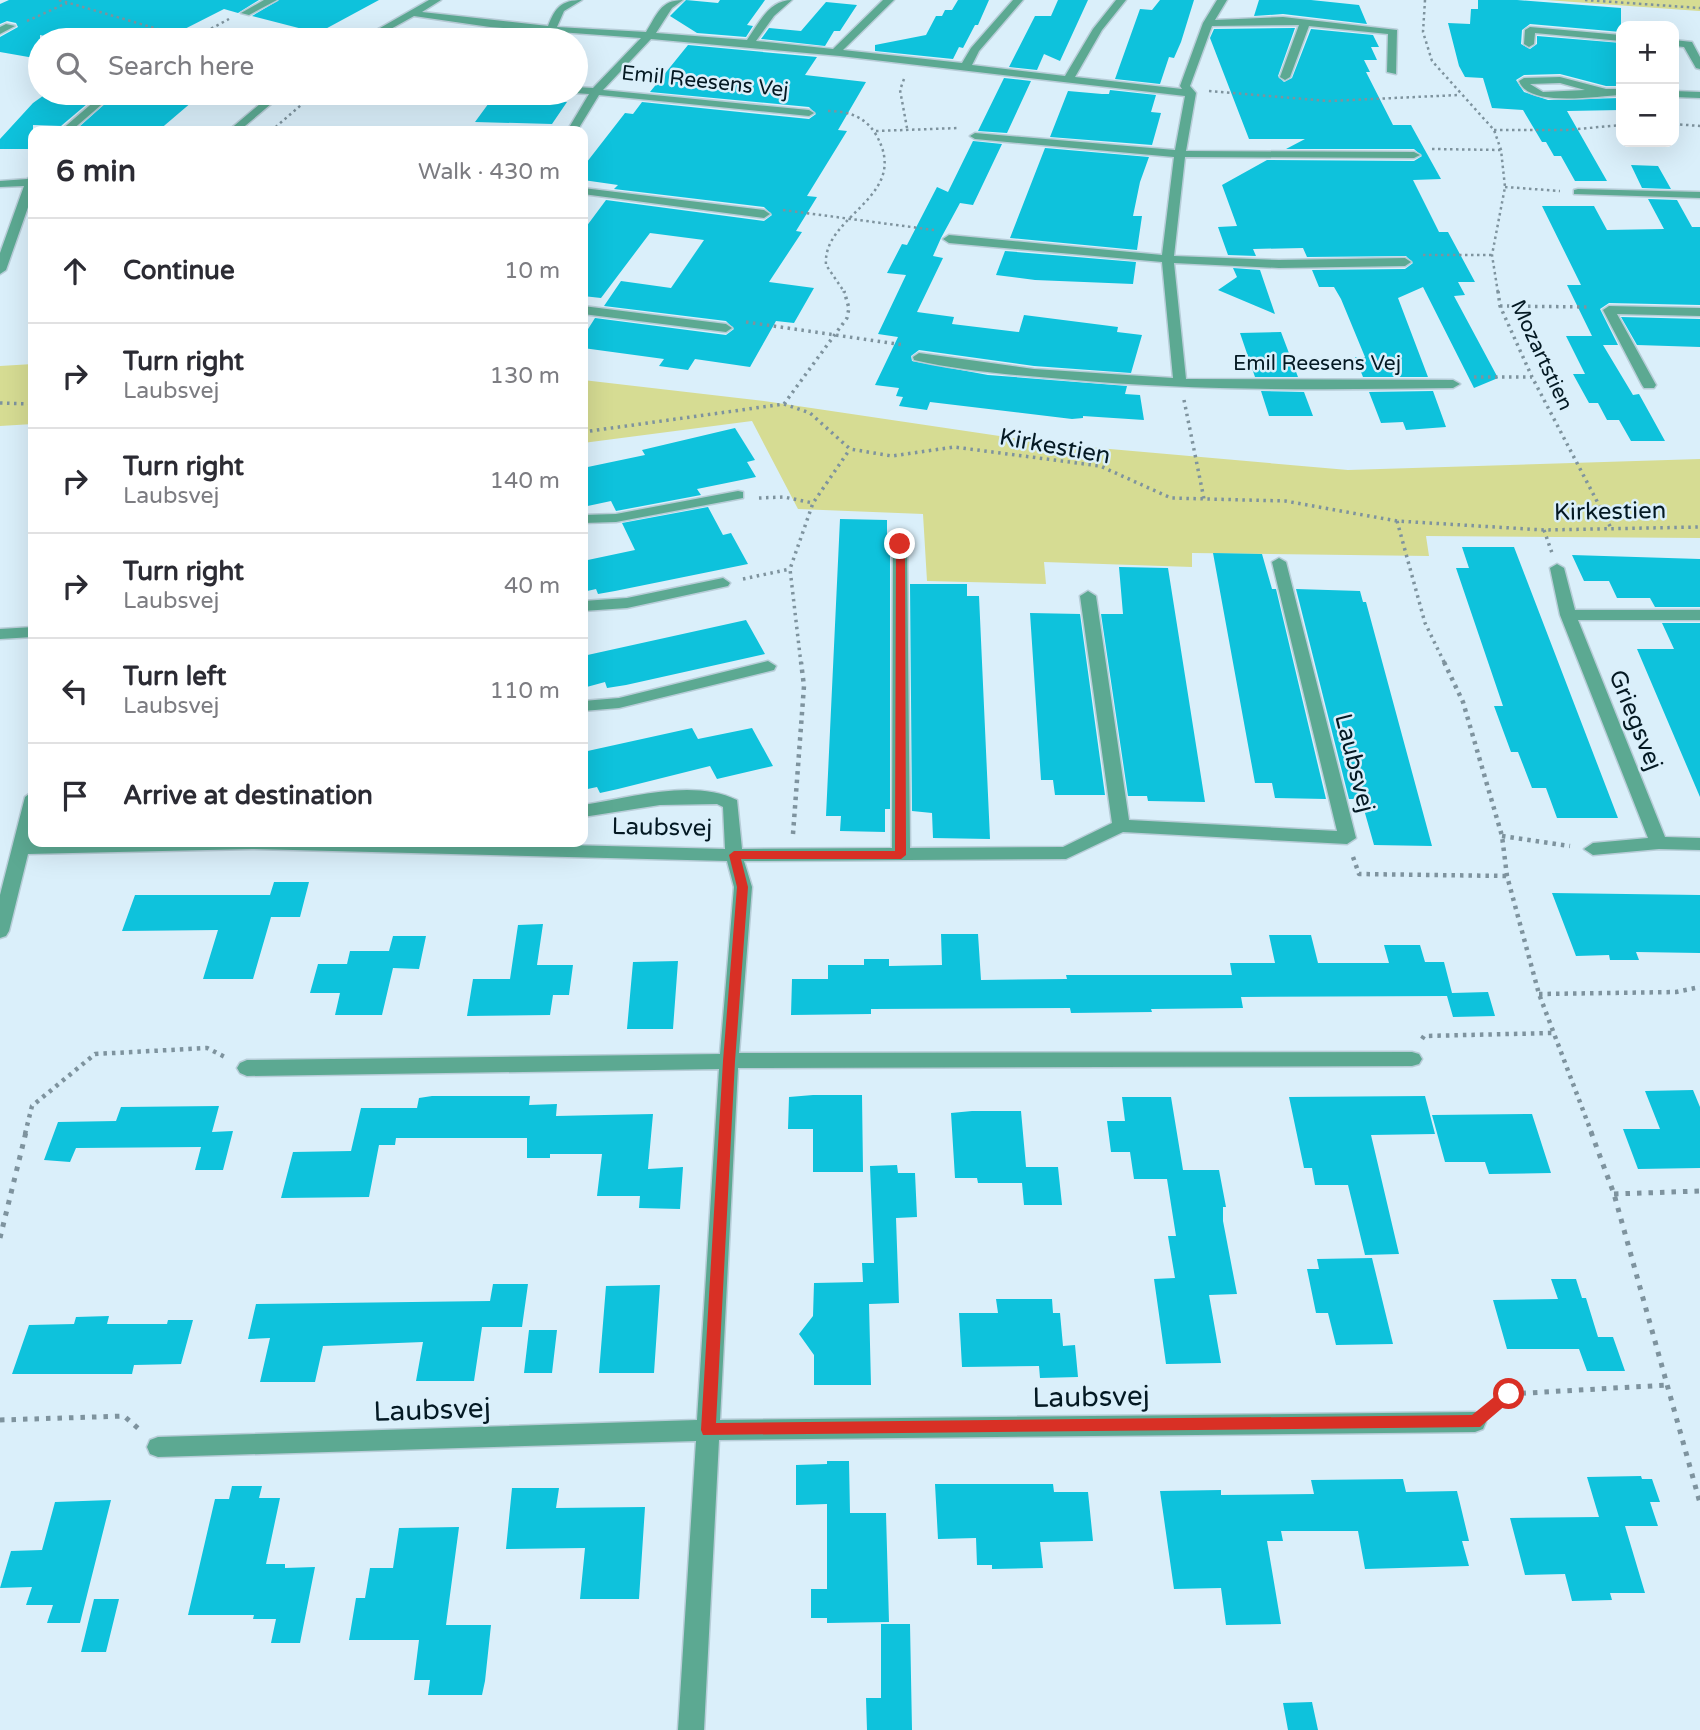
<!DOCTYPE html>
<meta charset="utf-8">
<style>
body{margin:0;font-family:"Varela Round",sans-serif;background:#f7f7f7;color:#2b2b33}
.controls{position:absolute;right:21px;top:21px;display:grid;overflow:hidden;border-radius:14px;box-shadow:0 7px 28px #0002}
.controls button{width:63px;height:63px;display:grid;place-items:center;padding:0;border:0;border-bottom:2px solid #e1e1e2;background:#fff;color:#2b2b33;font:35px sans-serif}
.stop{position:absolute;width:21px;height:21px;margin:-16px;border:5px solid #d93025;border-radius:50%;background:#fff}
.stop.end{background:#d93025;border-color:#fff;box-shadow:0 2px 7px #0008}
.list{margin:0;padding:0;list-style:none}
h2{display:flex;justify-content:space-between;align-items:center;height:91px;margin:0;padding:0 28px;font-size:30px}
h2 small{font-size:23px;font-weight:400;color:#7c7c81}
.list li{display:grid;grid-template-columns:46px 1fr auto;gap:21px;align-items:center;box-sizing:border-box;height:105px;padding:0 28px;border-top:2px solid #e1e1e2}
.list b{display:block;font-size:26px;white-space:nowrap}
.list p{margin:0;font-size:23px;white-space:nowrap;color:#7c7c81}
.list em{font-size:23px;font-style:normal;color:#7c7c81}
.icon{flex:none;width:38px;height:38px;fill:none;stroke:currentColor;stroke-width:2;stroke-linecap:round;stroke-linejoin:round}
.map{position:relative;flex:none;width:1700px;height:1730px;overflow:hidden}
.search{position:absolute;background:#fff;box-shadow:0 7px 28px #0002;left:28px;top:28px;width:560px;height:77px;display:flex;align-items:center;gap:18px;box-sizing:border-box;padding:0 24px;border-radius:38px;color:#7c7c81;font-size:26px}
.panel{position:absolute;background:#fff;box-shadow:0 7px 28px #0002;left:28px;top:126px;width:560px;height:721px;border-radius:14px}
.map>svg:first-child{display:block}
.green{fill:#d6dc93}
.building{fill:#0ec2dc}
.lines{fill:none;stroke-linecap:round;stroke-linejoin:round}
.minor-casing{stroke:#b8cdd8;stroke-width:3}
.path-far3{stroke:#7e939e;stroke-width:2.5;stroke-dasharray:2.5 3.5;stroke-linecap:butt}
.path-far2{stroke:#7e939e;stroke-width:3.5;stroke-dasharray:2.5 4.5;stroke-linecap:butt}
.path-far1{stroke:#7e939e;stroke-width:4.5;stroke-dasharray:3.5 5;stroke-linecap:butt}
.path{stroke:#7e939e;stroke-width:5;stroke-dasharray:4.5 7;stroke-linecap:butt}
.minor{fill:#5ca992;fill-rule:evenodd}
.route{fill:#d93025}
.labels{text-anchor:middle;stroke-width:5;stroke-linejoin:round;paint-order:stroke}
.far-street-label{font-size:21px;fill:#041923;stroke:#daeffa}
.street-label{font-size:24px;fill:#041923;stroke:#daeffa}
.near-street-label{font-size:28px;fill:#041923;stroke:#daeffa}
</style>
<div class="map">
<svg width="1700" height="1730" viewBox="0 0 1700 1730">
<rect width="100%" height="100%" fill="#daeffa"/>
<!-- green -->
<path class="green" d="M1546 0H1700V11H1699Z
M33 364V424L0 426V366Z
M583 380 764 401 1053 444 1348 470 1700 459V538L1426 536 1429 556 1192 553V567L1044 562 1046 584 927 581 923 514 798 509 752 421 583 443Z"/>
<!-- building -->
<path class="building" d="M9 0H259L238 13 224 9 163 40H65L40 35V59L0 52V37L18 27 16 23 7 21 0 24V4Z
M279 0H379L318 33 252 16Z
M686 0 718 3 720 0H765L747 25 753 26 746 37 697 33 670 16Z
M958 0H989L978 25H975L963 48 959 47 953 59 875 51V45L926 35 936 16H942L945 10H952Z
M1058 0H1088L1060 61 1044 54 1037 70 1009 67 1035 16H1051Z
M1160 0H1194L1181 42 1174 58 1169 57 1160 84 1115 79 1140 9 1152 10Z
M1259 0H1311L1359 5 1367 24 1283 14 1254 16Z
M1478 0H1517L1621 8V32L1530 24 1522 30 1521 44 1530 49 1537 44V36L1621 43V86H1606L1560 74 1524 75 1516 80 1524 92 1548 100 1621 98V110L1567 111 1607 181H1575L1561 156H1554L1546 142H1542L1523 110 1492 108 1483 78 1465 77 1459 66 1448 23 1470 24 1471 9H1478Z
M826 2 857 5 840 31H834L825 46 761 39 769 28 801 31Z
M1295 28 1278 76 1284 82 1292 78 1311 29 1373 35 1379 47H1371L1377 60H1364L1370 72H1366L1393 125H1411L1441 179 1413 180 1439 232H1448L1475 282H1458L1465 295 1454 296 1498 378 1474 388 1423 287 1398 298 1428 377H1363L1355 357H1365L1341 299 1334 287H1319L1312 270 1405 269 1413 263 1406 256 1307 257 1303 248 1253 249 1256 256 1228 255 1218 227 1237 226 1222 185 1267 160 1414 161 1422 156 1414 149H1286L1305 139H1249L1210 38 1214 29Z
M688 45 817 57 805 75 866 82 838 130 847 131 807 196 817 197 796 231 802 232 769 282 814 288 794 323 776 321 750 367 695 359 688 370 659 366 664 359 583 348V337L595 318 726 335 734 329 726 321 604 306 621 281 671 288 704 240 650 233 601 298 583 296V231L606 200 764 221 772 215 764 207 614 189 618 185 583 180V167L625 113 633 114 642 102 809 119 816 114 809 107 650 92Z
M1004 78 1031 81 1007 133 978 131Z
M1110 90 1156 95 1151 112 1161 113 1152 145 1050 137 1068 91 1102 94H1109Z
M47 93H100L61 126 33 125V149H0V139L33 103Z
M117 93H169L199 96 158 131 79 127Z
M494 96 567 102 552 124 475 122Z
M973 141 1002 144 973 205 960 203 941 238 933 256 943 258 917 312 954 317 952 324 1019 332 1024 315 1118 327 1117 332 1142 335 1131 373 1034 366 919 350 911 356 912 361 988 375 1127 386 1125 394 1140 395 1144 420 1083 416V418L1072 419 930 402 927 410 899 406 903 397 896 396 899 388 875 385 898 337 878 334 906 275 887 273 902 244 907 245 937 187 948 192Z
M1045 148 1149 157 1140 182 1133 216H1142L1137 250 1010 238Z
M1631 165 1658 166 1671 189 1642 188Z
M1648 199 1677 200 1692 227H1700V305L1609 303 1600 309 1618 345H1603L1633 395 1639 394 1665 441H1631L1619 420H1607L1598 403H1589L1573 374H1585L1566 336H1592L1567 285H1581L1542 206H1594L1607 230 1664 229Z
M1005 251 1136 262 1133 284 1035 280 996 275Z
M1233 268 1260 270 1275 314 1218 290 1237 277Z
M1621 317 1700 319V347L1637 345Z
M1281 332 1298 377H1255L1240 333Z
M1261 391 1304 392 1313 416H1269Z
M1433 391 1446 427 1406 430 1403 422 1381 423 1369 392Z
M735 428 755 460 747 462 756 477 697 489 701 495 616 511 611 501 583 507V468L645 455 642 450Z
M708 507 723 535 731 533 748 564 615 591 598 594 596 589 583 592V561L635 550 622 523Z
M840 519 887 520V538H890V809H885V832L840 831 841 816H826Z
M1462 547H1514L1618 818H1557L1546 788H1532L1518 752H1511L1494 706H1503L1456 568H1469Z
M1213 553 1262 554 1272 589H1276L1326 799 1275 798 1272 783H1255Z
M1572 555 1700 559V607H1655L1650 598H1617L1609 581H1584Z
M1119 567 1168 568 1205 802 1148 801 1147 796H1128L1101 614H1123Z
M910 584H967V596H979L990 839 933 838 932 813 912 811Z
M1296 589 1360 591 1363 602H1366L1432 846 1374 845 1361 799H1349Z
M1030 613 1080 614 1105 795H1055L1053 780H1041Z
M746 620 765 654 626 685 607 688 605 682 583 688V656Z
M1662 623H1700V797L1637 649H1674Z
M692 728 698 739 752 728 773 766 717 779 710 766 618 789 600 793 597 787 583 790V752Z
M274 882H309L300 917H271L253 979H203L218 930 122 931 135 895H270Z
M1552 893 1700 895V953L1636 952 1639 960H1610L1609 955 1576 956Z
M543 924 537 965H573L569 995H553L550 1015 467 1016 473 979H510L518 925Z
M941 934H978L981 980 1067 979 1066 975H1232L1230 963H1275L1269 935H1311L1318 963H1389L1384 945H1420L1425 962H1444L1452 993 1488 992 1495 1016 1453 1017 1447 996 1241 997 1243 1008 1151 1009 1152 1012 1071 1013 1070 1008 871 1009V1014L791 1015 792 979H828V965H864V959H889V966L942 965Z
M393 936H426L419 969 393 968 382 1015H335L340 993H310L318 964H347L350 951H389Z
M678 961 673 1029H627L633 962Z
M1693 1090 1700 1107V1168L1638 1169 1623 1129H1660L1645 1091Z
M813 1095H862L863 1172H813V1129H788L789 1097Z
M432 1096H530L529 1105 557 1104 556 1116 653 1114 648 1169 683 1167 680 1209 639 1208 640 1196H597L602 1154H550V1158H527V1138H396L395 1145H379L369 1197 281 1198 293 1152 351 1151 361 1108H417L419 1098Z
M1425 1096 1435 1134 1371 1135 1399 1254 1365 1255 1348 1185H1315L1312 1168H1304L1289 1097Z
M1122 1097H1171L1183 1170H1219L1226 1207H1223V1221L1237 1294 1209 1295 1221 1363 1166 1364 1154 1279 1175 1278 1168 1236H1176L1167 1179H1134L1130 1152H1111L1107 1121H1125Z
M219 1106 212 1132 233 1131 223 1170H195L201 1147 76 1148 70 1162 44 1160 58 1122 116 1121 121 1107Z
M972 1111H1021L1026 1167H1058L1062 1205H1024L1022 1183H978L977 1178H955L951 1113Z
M1532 1114 1551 1173 1489 1174 1485 1162H1445L1432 1115Z
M897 1165 898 1173H915L917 1217 896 1218 899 1303 869 1304 871 1385H814V1355L799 1334 813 1316 814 1283 863 1282 862 1263H874L870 1166Z
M1372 1258 1393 1344 1336 1345 1328 1313H1316L1307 1269H1319L1317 1259Z
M1551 1279H1576L1582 1298H1586L1598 1337H1613L1625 1371H1587L1579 1349H1507L1493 1300 1558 1299Z
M493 1284H528L522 1327H482L474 1381H416L423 1342 323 1346 315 1382H260L270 1338 248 1339 256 1304 490 1301Z
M660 1285 654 1373H599L606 1286Z
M996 1299H1052L1053 1313H1060L1063 1346 1075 1345 1078 1377 1040 1378 1039 1366 962 1367 959 1313H998Z
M109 1316 107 1324H167L168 1320H193L181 1364 134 1365 132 1374H12L29 1325 74 1324 76 1317Z
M529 1330H557L552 1373H524Z
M827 1461H849L850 1513H886L889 1622 827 1623V1618H811V1589H827V1504L796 1505V1465L827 1464Z
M1641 1476 1642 1479H1652L1660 1502H1650L1658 1526H1625L1645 1593H1610L1612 1600 1572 1601 1565 1574 1525 1575 1510 1518 1599 1517 1587 1477Z
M1403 1479 1406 1492 1457 1491 1469 1541H1462L1469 1566 1365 1569 1358 1531H1281L1283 1541H1267L1281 1624 1226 1625 1221 1588 1174 1589 1160 1491 1221 1490V1495L1314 1494 1311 1480Z
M935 1484H1053L1054 1492H1088L1093 1541 1040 1542 1043 1568 992 1569V1565H977L976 1538 938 1539Z
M232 1486H262L259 1498H280L266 1564H285V1568L315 1567 300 1643H271L276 1619H253L254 1615H188L215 1499H229Z
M512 1488H559L556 1508 645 1507 639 1599H580L585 1548 506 1549Z
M111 1500 80 1623H47L53 1605H26L32 1587 0 1588 11 1551 42 1550 55 1502Z
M459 1527 446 1625H491L485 1681 482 1695H428L430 1680H414L419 1640H349L356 1598H365L370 1568H393L399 1528Z
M94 1599H119L106 1652H81Z
M881 1624H910L912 1730H867L866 1698H881Z
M1312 1702 1318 1730H1288L1283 1703Z"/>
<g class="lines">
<!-- minor casing -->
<g class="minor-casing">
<path id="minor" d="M264 0H277L249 15 241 13Z
M429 0H441L422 12 548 26C555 8 561 0 582 0L564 11 557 27 646 32C657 15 660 0 683 0L672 8 656 33 747 40C759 23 769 0 792 0L774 16 756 41 833 49 883 0H894L843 50 962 63 971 48 1013 0H1023L979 51 972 65 1065 76 1093 29 1116 0H1126L1102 30 1075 77 1182 89 1180 86 1203 23 1217 0H1227L1215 20 1283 17 1397 30 1396 74 1387 72 1388 34 1309 26 1290 77 1285 80 1280 77 1299 25 1212 26 1190 86 1196 93 1186 151 1414 152 1420 155 1414 158 1185 157 1174 256 1279 260 1405 258 1411 262 1405 266 1279 268 1174 263 1186 379 1453 380 1460 384 1453 388C1323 390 1193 391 1063 379 1014 375 962 371 914 360L913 357 919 353 1034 369 1173 378 1162 262 949 243 943 239 949 235 1162 255 1174 157 975 139 970 136 975 133 1175 150 1185 96 840 56 651 39 603 90 809 110 814 113 809 116 599 95 577 131H567L589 94 574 93 576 87 593 88 641 38 490 27 414 16 371 40H359Z
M6 24 15 26 0 34V27Z
M1530 27 1621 35V41L1535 33 1534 44 1529 47 1524 44 1525 30Z
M1674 40 1692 42 1700 57V69L1696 68 1684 47 1674 46Z
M1560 77 1606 89H1621V95C1597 96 1528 108 1519 81L1524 78ZM1560 83 1585 90 1543 92 1530 84Z
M1674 91 1700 92V98L1674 97Z
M104 93H115L71 131H60Z
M273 93H284L239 131H228Z
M33 175V193L6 270 0 274V253L24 186 0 187V181L27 179Z
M583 188 764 210 770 214 764 218 583 194Z
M1578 189 1700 192V198L1574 194V190Z
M583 306 726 324 732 328 726 332 583 314Z
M1609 306 1700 308V316L1617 314 1656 385 1654 388H1644L1642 385 1603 310Z
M738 491 743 492V498L616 522 583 523V515L616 514Z
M900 540 907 544 910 848 1063 847 1112 823 1080 596 1088 591 1096 596 1129 820 1337 831 1272 562 1279 558 1286 562 1356 838 1347 844 1123 832 1066 859 744 861 752 887 739 1053 1412 1052 1419 1054 1422 1059 1419 1064 1412 1066 738 1068 720 1420 1475 1412 1483 1415 1486 1422 1483 1429 1475 1432 719 1440 704 1730H678L696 1441 158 1457 150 1454 147 1447 150 1440 158 1437 697 1420 719 1069 247 1076 240 1073 237 1068 240 1063 247 1060 720 1054 734 887 727 861 252 849 28 854 9 931 6 936 0 938V895L25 797 33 791V831L31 842H446L725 849 723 807 717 804 660 805 583 817V805C630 798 692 778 737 800L742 849 892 848 893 544Z
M1557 564 1564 568 1575 610H1700V620H1578L1665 837 1700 838V850L1659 849 1593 855 1584 849 1593 843 1648 838 1560 615 1550 568Z
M723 578 730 583 728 586 627 608 583 611V601L627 598Z
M33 627V637L0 639V629Z
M768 661 776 666 774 670 619 708 583 711V701L619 698Z"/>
</g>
<!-- path-far3 -->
<path class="path-far3" d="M59 0 192 39
M1425 0 1423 32 1432 61 1494 130 1501 150 1505 187 1492 255 1498 293
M1585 0 1700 8
M27 21 67 3
M190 40 229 19
M904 79 900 90 907 128
M1209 91 1329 101 1459 95
M828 111C847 111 864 116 875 133 914 197 822 214 826 265L845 293
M1674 124 1700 126
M1494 130H1567L1621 125
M271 131 315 93
M876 131 959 128
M1432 149 1501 150
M1505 187 1560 191
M783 210 934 230
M1423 255H1492"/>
<!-- path-far2 -->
<path class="path-far2" d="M1498 291 1500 306 1532 377 1611 528
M1500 306 1590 307
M746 322 904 345
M1474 377H1532
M1184 400 1204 499
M0 403 33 404
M784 404 847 318 849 308 844 291
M583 432 784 404 810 413 850 449 892 456 954 447 1100 466 1171 498 1285 501 1397 521 1544 530 1700 527
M759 498 784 497 813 503
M1397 521 1425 623 1445 664
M1544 530 1552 553
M743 579 790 569
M801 664 790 569 813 503 850 449"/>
<!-- path-far1 -->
<path class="path-far1" d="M1444 662 1463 702 1502 836 1507 876 1539 994 1592 1134
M793 834 804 686 801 662
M1502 836 1570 846
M1353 857 1359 874 1507 876
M1539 994 1676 992 1700 987
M1422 1039 1424 1036 1553 1033
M25 1134 32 1106 95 1054 207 1048 227 1058"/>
<!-- path -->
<path class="path" d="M1591 1132 1614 1194 1700 1503
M1614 1194 1700 1191
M0 1238 26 1132
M1492 1408 1509 1394 1668 1385
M0 1420 124 1416 141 1431"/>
<!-- minor -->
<use href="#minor" class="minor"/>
</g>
<!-- route -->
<path class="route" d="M900 541 905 544 906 855 901 859H741L748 887 735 1061 716 1423 1472 1415 1504 1389H1514L1517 1394 1514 1398 1480 1427 703 1435 701 1430 723 1061 737 887 729 855 734 851H895L896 544Z"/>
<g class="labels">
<!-- far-street labels -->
<g class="far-street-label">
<text transform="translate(705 81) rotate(6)" y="7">Emil Reesens Vej</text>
<text transform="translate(1542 355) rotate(65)" y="7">Mozartstien</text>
<text x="1317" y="370">Emil Reesens Vej</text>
</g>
<!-- street labels -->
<g class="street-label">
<text transform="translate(1055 446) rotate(10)" y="8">Kirkestien</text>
<text transform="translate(1610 511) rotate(-1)" y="8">Kirkestien</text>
<text transform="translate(1636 720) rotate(68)" y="8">Griegsvej</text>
<text transform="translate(1355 763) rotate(76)" y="8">Laubsvej</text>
<text transform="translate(662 827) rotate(1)" y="8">Laubsvej</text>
</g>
<!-- near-street labels -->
<g class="near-street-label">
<text transform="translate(1091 1396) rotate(-1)" y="10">Laubsvej</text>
<text transform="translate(432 1409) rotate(-2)" y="10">Laubsvej</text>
</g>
</g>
</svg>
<div class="controls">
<button>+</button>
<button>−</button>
</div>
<div class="stop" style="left:1509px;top:1394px"></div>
<div class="stop end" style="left:900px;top:544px"></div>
<div class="search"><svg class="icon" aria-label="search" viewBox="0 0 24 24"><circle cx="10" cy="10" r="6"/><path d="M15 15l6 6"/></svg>Search here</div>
<section class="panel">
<h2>6 min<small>Walk · 430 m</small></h2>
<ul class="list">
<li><svg class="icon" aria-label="ahead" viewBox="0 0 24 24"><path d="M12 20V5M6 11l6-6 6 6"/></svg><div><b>Continue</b></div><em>10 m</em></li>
<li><svg class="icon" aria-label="right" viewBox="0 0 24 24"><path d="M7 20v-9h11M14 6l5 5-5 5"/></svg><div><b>Turn right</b><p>Laubsvej</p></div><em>130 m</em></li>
<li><svg class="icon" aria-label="right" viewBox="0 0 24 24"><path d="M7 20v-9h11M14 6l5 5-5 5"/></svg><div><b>Turn right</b><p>Laubsvej</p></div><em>140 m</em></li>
<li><svg class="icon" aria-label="right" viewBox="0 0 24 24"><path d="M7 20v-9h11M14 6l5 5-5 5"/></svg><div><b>Turn right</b><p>Laubsvej</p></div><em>40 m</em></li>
<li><svg class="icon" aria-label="left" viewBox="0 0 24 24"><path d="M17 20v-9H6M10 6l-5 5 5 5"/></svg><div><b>Turn left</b><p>Laubsvej</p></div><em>110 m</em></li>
<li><svg class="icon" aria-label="arrive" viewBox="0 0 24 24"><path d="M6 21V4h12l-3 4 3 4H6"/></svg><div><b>Arrive at destination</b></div></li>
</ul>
</section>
</div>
